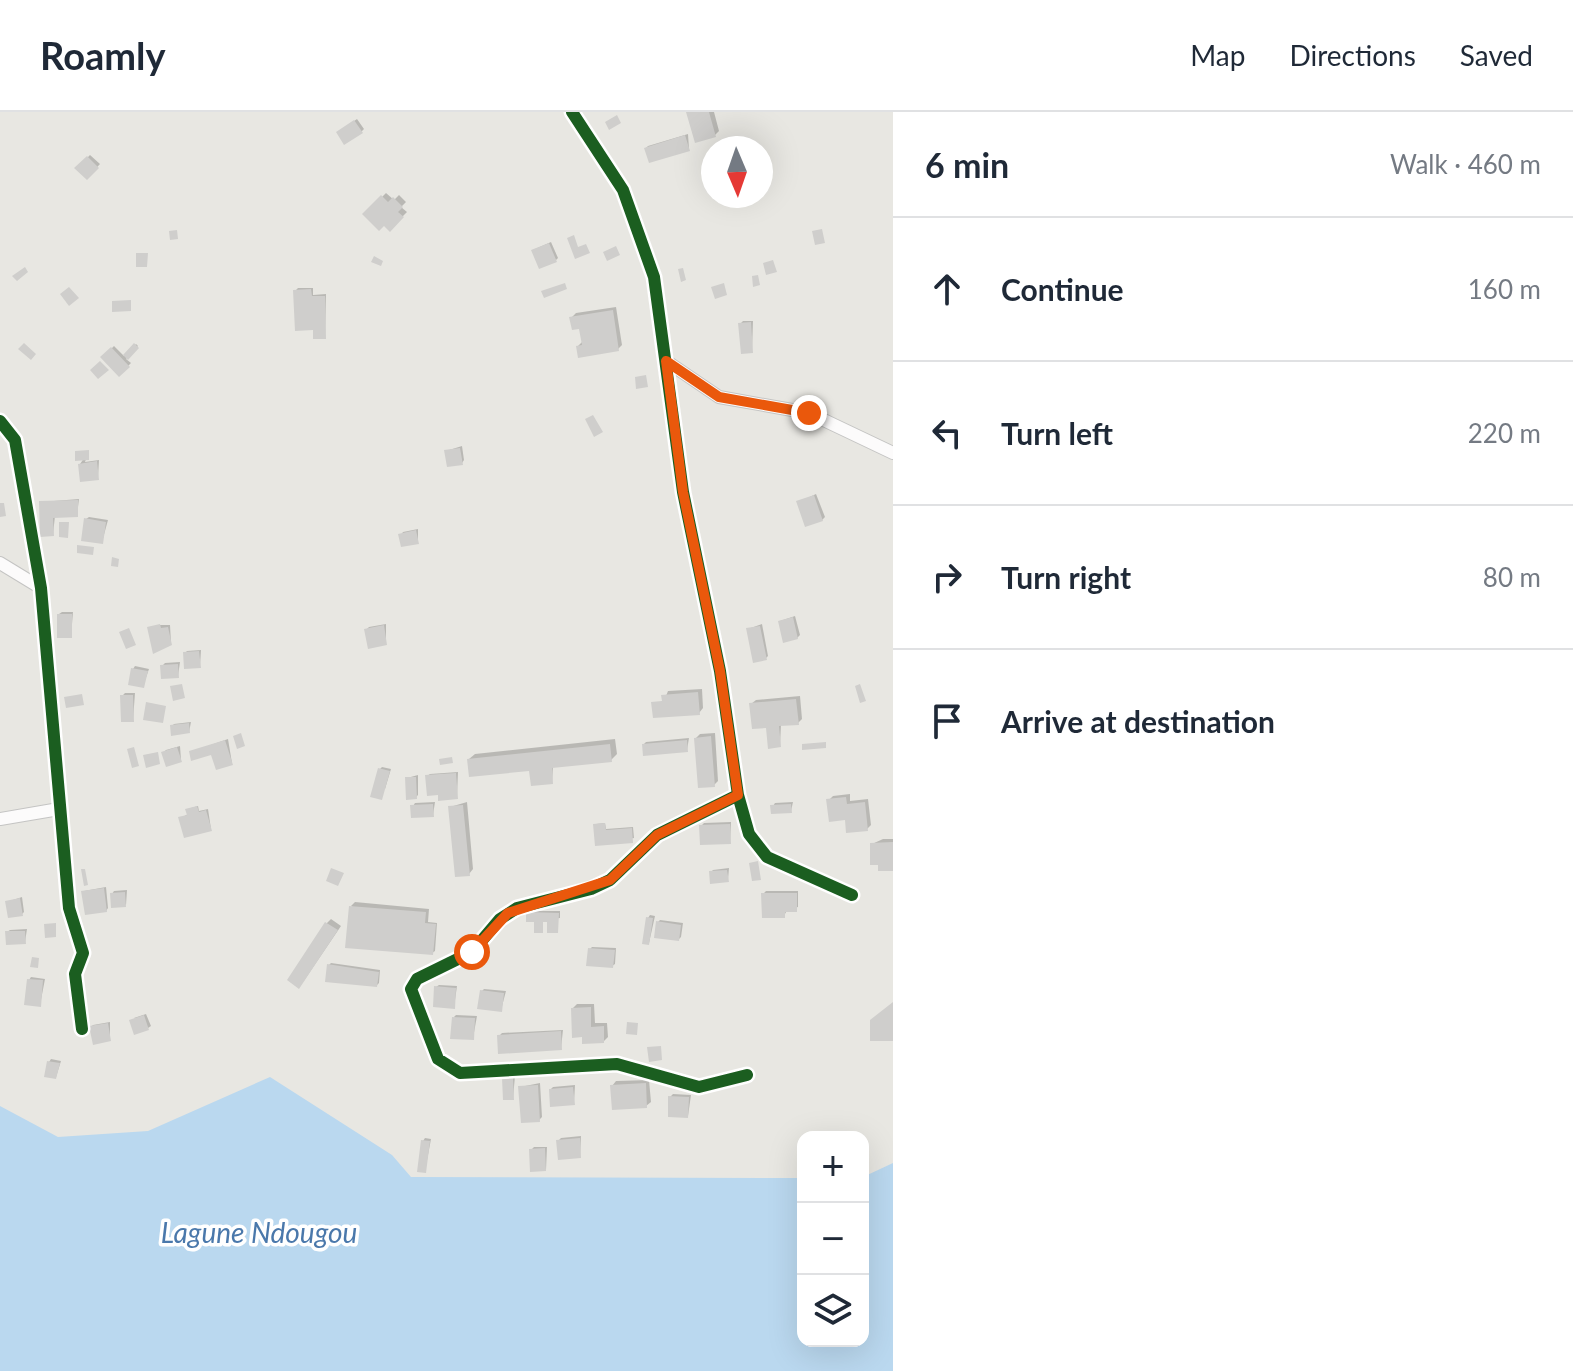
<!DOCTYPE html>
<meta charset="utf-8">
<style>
body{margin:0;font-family:Lato,sans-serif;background:#f2f2f3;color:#1f2937}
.controls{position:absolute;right:24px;bottom:24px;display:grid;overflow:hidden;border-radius:16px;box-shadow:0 8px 32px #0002}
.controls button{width:72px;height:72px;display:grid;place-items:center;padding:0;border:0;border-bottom:2px solid #e0e1e3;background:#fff;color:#1f2937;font:40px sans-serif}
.compass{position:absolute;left:701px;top:24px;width:72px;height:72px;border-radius:50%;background:#fff;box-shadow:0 8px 32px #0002;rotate:178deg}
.stop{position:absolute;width:24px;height:24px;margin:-18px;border:6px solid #ea580c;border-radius:50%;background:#fff}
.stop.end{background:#ea580c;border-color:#fff;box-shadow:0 2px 8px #0008}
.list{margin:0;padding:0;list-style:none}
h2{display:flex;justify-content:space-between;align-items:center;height:104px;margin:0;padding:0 32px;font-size:34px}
h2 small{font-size:26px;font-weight:400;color:#747a83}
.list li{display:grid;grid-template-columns:52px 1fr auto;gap:24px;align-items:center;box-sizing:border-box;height:144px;padding:0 32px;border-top:2px solid #e0e1e3}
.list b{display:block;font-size:30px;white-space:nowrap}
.list em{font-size:26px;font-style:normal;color:#747a83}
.icon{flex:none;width:44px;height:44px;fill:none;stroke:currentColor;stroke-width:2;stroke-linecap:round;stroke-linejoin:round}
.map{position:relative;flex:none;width:893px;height:1259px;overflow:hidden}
header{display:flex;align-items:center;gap:48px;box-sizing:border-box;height:112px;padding:0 40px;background:#fff;border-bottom:2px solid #e0e1e3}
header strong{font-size:38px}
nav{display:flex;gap:44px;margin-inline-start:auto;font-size:28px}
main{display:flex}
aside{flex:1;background:#fff}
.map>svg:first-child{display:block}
.water{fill:#bad8ef}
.shadow{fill:#0003}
.building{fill:#cfcecc}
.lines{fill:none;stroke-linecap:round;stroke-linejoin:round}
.minor-casing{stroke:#c4c4c3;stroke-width:14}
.tertiary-casing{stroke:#c4c4c3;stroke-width:16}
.minor{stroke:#fcfbfb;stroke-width:12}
.tertiary{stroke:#fcfbfb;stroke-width:14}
.cycleway-casing{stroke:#fff;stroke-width:17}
.cycleway{stroke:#1b5e20;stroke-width:12}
.route{stroke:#ea580c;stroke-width:10}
.labels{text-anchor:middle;stroke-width:7;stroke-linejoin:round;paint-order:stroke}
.water-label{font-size:28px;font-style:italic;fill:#4a78ab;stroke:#fff}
</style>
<header>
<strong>Roamly</strong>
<nav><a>Map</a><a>Directions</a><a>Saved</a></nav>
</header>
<main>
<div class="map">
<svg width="893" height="1259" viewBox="0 0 893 1259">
<rect width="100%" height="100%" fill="#e8e7e2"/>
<!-- water -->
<path class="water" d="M270 965 392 1043 411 1065 803 1066V1229H863V1065L893 1051V1259H0V994L58 1025 148 1019Z"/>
<!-- shadow -->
<path class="shadow" d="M688 0H714L719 19 715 23Z
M357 7 364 17 361 20 341 18Z
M688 22 689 37 646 36 648 34Z
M90 43 100 52 87 66 77 56Z
M386 81 394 88 399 83 406 90 401 95 407 100 390 117 365 102Z
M551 130 558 146 556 148 533 138Z
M298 176H313V183L326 182 325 225 315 216 295 179Z
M616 195 622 233 618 237 578 234 583 229 581 215 571 206 576 201Z
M743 209H753L752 239 740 212Z
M136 232 138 234 126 247 131 251 120 262 103 245 114 234 124 244Z
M462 334 464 348 462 351 446 339Z
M89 339 85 350 99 348 98 366 80 352Z
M816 382 825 405 822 408 799 390Z
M79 387 77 403 55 404 53 422 41 390Z
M89 405 108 408 102 430 86 407Z
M418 417V430L401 423 403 420Z
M62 500H73L71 524 59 502Z
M795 504 800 523 797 526 780 509Z
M386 512V531L367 517 369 515Z
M762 512 768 544 766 546 748 517Z
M160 513H170L171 531 150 515Z
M201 538 200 554 185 541 187 539Z
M180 550 178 564 162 554 165 551Z
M135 554 149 557 143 574 133 557Z
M702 577 703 596 699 601 664 589 668 579Z
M125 581H135L133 608 122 584Z
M800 584 802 607 798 611 781 612 780 634 751 592 756 588Z
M191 610 189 620 172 614 174 612Z
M715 621 718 669 714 673 696 626 700 622Z
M689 626 687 638 644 632 646 630Z
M228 627 232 651 213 640H191Z
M615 627 617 642 611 648 553 654 552 670 531 656 469 647 475 642Z
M180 634 181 648 164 640 166 638Z
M382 655 391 657 385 677 380 657Z
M458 660 457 685 427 664 430 662Z
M418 663V683L416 685 407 666Z
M850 682V689L868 687 871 713 867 717 829 688 833 684Z
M435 690 433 703 413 694 415 691Z
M467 690 473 757 469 762 450 695Z
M793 690 791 699 773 694 775 691Z
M198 694 199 699 208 697 211 717 181 706 188 702V697Z
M731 710 730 730 701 714 704 711Z
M605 711 606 717 633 715 634 726 597 732 596 712Z
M883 727H893V757L872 732Z
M729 756 728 768 711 760 713 758Z
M106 775 108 796 106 799 84 779Z
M127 778 126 793 112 782 114 779Z
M766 779H798V795L787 798 784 804 763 782Z
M22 785 24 800 22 802 7 790Z
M355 790 429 797 428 810 437 811 435 839 432 841 351 794Z
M531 799H560V806L543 808 542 819 528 801Z
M650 803 655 804 649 831 648 806Z
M331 807 341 814 303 870 327 811Z
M660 808 683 811 681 825 679 827 658 810Z
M27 817 25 830 7 820 10 818Z
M592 835 616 836 615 852 612 854 590 837Z
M331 851 380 858 379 871 377 873 329 853Z
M31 865 45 867 40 893 29 868Z
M439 873 457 874 454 895 436 875Z
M484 877 506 879 501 898 482 879Z
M577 892H594L595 911H607L608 925 604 929 573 896Z
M146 902 151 914 148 916 134 906Z
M456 903 477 904 473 926 454 905Z
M110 910V927L91 915 93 913Z
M563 918 561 936 499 924 502 921Z
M51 947 61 949 56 965 49 950Z
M506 964H515L513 986 504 966Z
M649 968 651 990 646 994 612 974 616 969Z
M540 971 542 1005 539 1008 520 975Z
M575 973 574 991 551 977 553 975Z
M673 982 691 983 688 1004 670 985Z
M581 1024 580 1044 558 1029 561 1026Z
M425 1026 431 1027 425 1059 423 1029Z
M534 1035H547L546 1058 531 1038Z"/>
<!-- building -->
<path class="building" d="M686 0H709L716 25 695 31Z
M617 3 621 11 609 18 605 10Z
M354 8 363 21 344 33 336 20Z
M685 23 690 39 649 51 644 36Z
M87 44 99 56 87 68 74 56Z
M381 83 388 90 393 85 403 95 398 100 404 105 390 120 384 114 379 119 362 102Z
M822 117 825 131 815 133 812 119Z
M177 118 178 127 170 128 169 119Z
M574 123 578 135 586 132 590 141 575 147 567 126Z
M549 131 557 150 539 157 531 138Z
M616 134 620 143 607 149 603 140Z
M136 141H148L147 155H136Z
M374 144 383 149 381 154 371 150Z
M773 148 777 160 766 163 763 151Z
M25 155 28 160 17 169 12 164Z
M683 156 686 168 681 170 678 157Z
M758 163 760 173 753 175 752 164Z
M565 171 567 177 544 186 541 179Z
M724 171 727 183 715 187 711 175Z
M69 175 79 186 69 194 60 182Z
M311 177 312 184H325L326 227H313V218L295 219 293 178Z
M131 188V199L112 200V189Z
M613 198 619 239 578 246 576 234 582 233 579 217 572 218 569 205Z
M751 210 753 241 741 242 738 211Z
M24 231 36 242 31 248 18 237Z
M134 231 139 236 128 248 123 243Z
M111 235 130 255 119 265 100 245Z
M100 249 109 258 98 267 90 258Z
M646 263 648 275 636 277 635 265Z
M593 303 603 320 594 325 585 307Z
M460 336 463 353 447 355 444 338Z
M89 338V348L75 349V339Z
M97 349 99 368 80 370 78 352Z
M814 383 823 409 805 415 796 389Z
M78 388V405L53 406 54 424 40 425 39 389Z
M0 391H4L6 404 0 405Z
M84 406 106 410 103 432 81 429Z
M59 410H69L68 426 59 425Z
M416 418 419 432 401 435 398 422Z
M77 433 94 435 93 443 77 441Z
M112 445 119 447 118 455 111 454Z
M57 502H72V526H57Z
M793 505 798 527 783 531 778 509Z
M160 512 161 516 168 515 172 533 153 542 147 515Z
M384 513 387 533 368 537 364 517Z
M760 514 767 548 753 551 746 516Z
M129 516 136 533 126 537 119 520Z
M199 539 201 556 184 557 183 540Z
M178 552 179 566 161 567 160 553Z
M131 556 148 559 144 576 128 573Z
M182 572 185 586 173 589 170 574Z
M860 572 866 589 860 591 855 574Z
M698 580 700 603 653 606 651 590 662 589 661 583Z
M82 582 84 593 66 596 64 585Z
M120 583H133L134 610H121Z
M796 587 799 613 779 614 781 635 768 637 766 616 752 617 749 591Z
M146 590 166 594 163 611 143 608Z
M189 611 190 621 171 624 170 613Z
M241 621 245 634 237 637 233 624Z
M711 624 715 675 698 676 694 626Z
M225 628 233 653 216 658 211 643 191 649 189 639Z
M687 628 688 640 643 644 642 632Z
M826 630V636L802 638V632Z
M610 632 612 650 552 656 553 672 531 674 529 659 469 665 467 647Z
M134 635 139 654 132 656 127 637Z
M177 635 182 650 166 655 161 640Z
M158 640 160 652 146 656 143 643Z
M452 645 453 651 440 653 439 647Z
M378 656 390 659 382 688 370 685Z
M456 661 458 687 438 689V683L427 684 425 663Z
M405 665H416L417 687 406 688Z
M846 685 847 692 865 690 868 719 846 721 845 708 829 710 826 687Z
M433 692 434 705 411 706 410 693Z
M791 692 792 701 771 702 770 693Z
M463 693 470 764 455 765 448 694Z
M197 694 199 700 206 698 212 719 184 726 178 705 187 703 185 697Z
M605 711 606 718 632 716 633 731 595 734 593 712Z
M730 712 731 732 700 733 699 713Z
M893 730V759H878V753H870V731Z
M758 749 761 768 752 769 749 751Z
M331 756 344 761 338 774 326 769Z
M81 757H85L88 773 84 774Z
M727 758 729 770 710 772 709 759Z
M104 776 107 800 85 803 81 779Z
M125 780 126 795 111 796 110 781Z
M761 781H797V800H785V806H762Z
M20 786 23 804 8 806 5 789Z
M349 794 426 800 425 811 436 812 433 843 345 836Z
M526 800 559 801 558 821H547V810H543V821H534V810H526Z
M646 805 653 806 649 833 642 832Z
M656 809 681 813 679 829 654 826Z
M325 810 338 818 299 877 287 868Z
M56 811V825L45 826 44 812Z
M5 819H25L26 832 6 833Z
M588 836 615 838 613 856 586 854Z
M32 845 39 846 38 856 30 855Z
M327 852 379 860 377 875 325 870Z
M27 867 43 868 41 895 24 893Z
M434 874 456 876 455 897 433 895Z
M480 878 504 881 502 900 477 897Z
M893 890V929H870V908Z
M591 895V915L604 914V931L582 932V925L572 926 571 896Z
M144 903 149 918 134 923 129 908Z
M452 905 475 906 474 928 450 927Z
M627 910 638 911 637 923 626 922Z
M108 911 111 929 93 933 89 914Z
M561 919 562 938 498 942 497 923Z
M661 934 662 948 649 950 647 935Z
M47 949 60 951 56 967 44 965Z
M513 965 514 988H503L502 966Z
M646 971 647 996 612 998 610 973Z
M538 973 540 1010 521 1011 518 974Z
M573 975 575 993 550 995 549 977Z
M668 984 689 985 688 1006 668 1005Z
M580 1026 581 1046 558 1048 556 1028Z
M421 1028 430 1029 426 1061 417 1060Z
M545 1036 546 1059 530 1060 529 1037Z"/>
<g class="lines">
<!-- minor casing -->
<g class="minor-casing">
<path id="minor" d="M666 249 719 285 809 301 893 341
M0 309 15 328 41 476 69 796 83 841 75 862 82 917
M0 451 41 476
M738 683 657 723 610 768 591 777 517 796 500 807 472 840 417 867 411 877 438 947 460 961 617 952 699 975 747 963
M0 707 59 697"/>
</g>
<!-- tertiary casing -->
<g class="tertiary-casing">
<path id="tertiary" d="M572 0 623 78 654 165 683 380 720 559 738 683 749 722 767 745 852 783"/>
</g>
<!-- minor -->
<use href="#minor" class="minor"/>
<!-- tertiary -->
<use href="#tertiary" class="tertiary"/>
<!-- cycleway casing -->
<g class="cycleway-casing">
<path id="cycleway" d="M572 0 623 78 654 165 683 380 720 559 738 683 749 722 767 745 852 783
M0 309 15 328 41 476 69 796 83 841 75 862 82 917
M738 683 657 723 610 768 591 777 517 796 500 807 472 840 417 867 411 877 438 947 460 961 617 952 699 975 747 963"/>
</g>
<!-- cycleway -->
<use href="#cycleway" class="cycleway"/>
</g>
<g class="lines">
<!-- route -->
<path class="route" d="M472 840 508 801 610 768 657 723 738 683 720 559 683 380 666 249 719 285 809 301"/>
</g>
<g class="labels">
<!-- water labels -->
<g class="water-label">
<text x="259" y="1131">Lagune Ndougou</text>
</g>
</g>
</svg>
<div class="controls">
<button>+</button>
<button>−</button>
<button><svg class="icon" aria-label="layers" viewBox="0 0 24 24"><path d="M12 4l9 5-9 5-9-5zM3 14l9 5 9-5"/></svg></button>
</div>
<svg class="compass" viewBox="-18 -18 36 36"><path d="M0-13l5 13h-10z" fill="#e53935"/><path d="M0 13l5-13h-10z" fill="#747a83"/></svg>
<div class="stop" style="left:472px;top:840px"></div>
<div class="stop end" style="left:809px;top:301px"></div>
</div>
<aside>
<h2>6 min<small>Walk · 460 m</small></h2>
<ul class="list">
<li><svg class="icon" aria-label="ahead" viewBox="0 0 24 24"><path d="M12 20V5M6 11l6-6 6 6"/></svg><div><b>Continue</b></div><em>160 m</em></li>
<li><svg class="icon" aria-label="left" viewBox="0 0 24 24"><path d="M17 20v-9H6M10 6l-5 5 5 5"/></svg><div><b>Turn left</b></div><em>220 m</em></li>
<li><svg class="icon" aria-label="right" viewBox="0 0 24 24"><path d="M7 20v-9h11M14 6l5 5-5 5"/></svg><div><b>Turn right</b></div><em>80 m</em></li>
<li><svg class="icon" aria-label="arrive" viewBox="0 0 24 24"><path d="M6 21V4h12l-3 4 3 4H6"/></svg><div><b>Arrive at destination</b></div></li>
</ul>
</aside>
</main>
